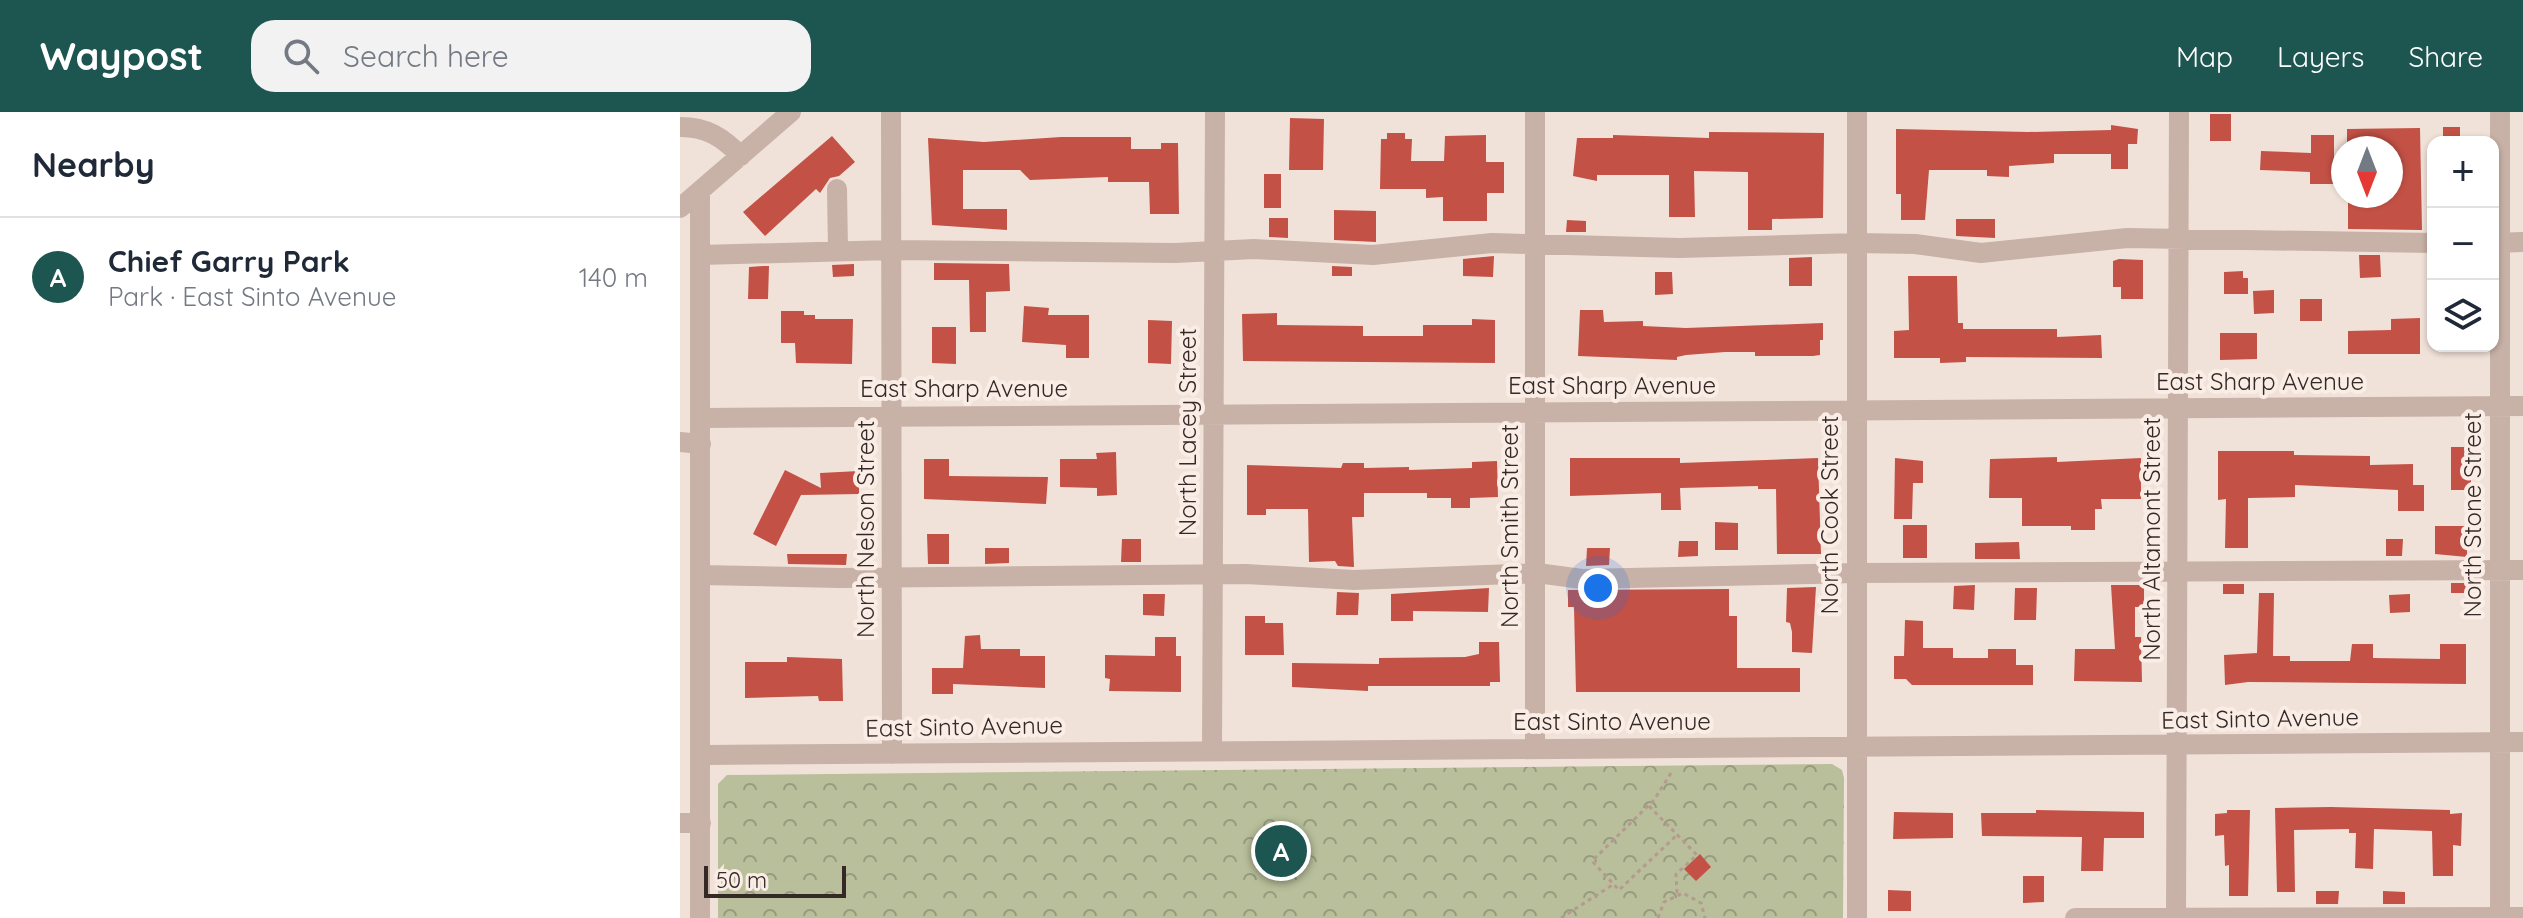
<!DOCTYPE html>
<meta charset="utf-8">
<style>
body{margin:0;font-family:Quicksand,sans-serif;background:#f2f2f3;color:#1f2937}
.controls{position:absolute;right:24px;top:24px;display:grid;overflow:hidden;border-radius:16px;box-shadow:0 2px 6px #0004}
.controls button{width:72px;height:72px;display:grid;place-items:center;padding:0;border:0;border-bottom:2px solid #e0e1e3;background:#fff;color:#1f2937;font:40px sans-serif}
.compass{position:absolute;left:1651px;top:24px;width:72px;height:72px;border-radius:50%;background:#fff;box-shadow:0 2px 6px #0004;rotate:180deg}
.scale{position:absolute;left:24px;bottom:20px;width:142px;box-sizing:border-box;padding-left:8px;border:4px solid #352927;border-top:0;font-size:22px;line-height:28px;white-space:nowrap;color:#352927;-webkit-text-stroke:6px #f9ede6;paint-order:stroke}
.you{position:absolute;left:918px;top:476px;width:28px;height:28px;margin:-20px;border:6px solid #fff;border-radius:50%;background:#1a73e8;box-shadow:0 0 0 12px #1a73e833}
.badge{display:grid;place-items:center;width:52px;height:52px;border-radius:50%;background:#1d5550;color:#fff;font-size:26px;font-weight:700}
.pin{position:absolute;translate:-50% -50%;border:4px solid #fff;box-shadow:0 2px 8px #0006}
.list{margin:0;padding:0;list-style:none}
h2{display:flex;justify-content:space-between;align-items:center;height:104px;margin:0;padding:0 32px;font-size:34px}
h2 small{font-size:26px;font-weight:400;color:#747a83}
.list li{display:grid;grid-template-columns:52px 1fr auto;gap:24px;align-items:center;box-sizing:border-box;height:120px;padding:0 32px;border-top:2px solid #e0e1e3}
.list b{display:block;font-size:30px;white-space:nowrap}
.list p{margin:0;font-size:26px;white-space:nowrap;color:#747a83}
.list em{font-size:26px;font-style:normal;color:#747a83}
.icon{flex:none;width:44px;height:44px;fill:none;stroke:currentColor;stroke-width:2;stroke-linecap:round;stroke-linejoin:round}
.map{position:relative;flex:none;width:1843px;height:806px;overflow:hidden}
header{display:flex;align-items:center;gap:48px;box-sizing:border-box;height:112px;padding:0 40px;background:#1d5550;color:#fff}
header strong{font-size:38px}
nav{display:flex;gap:44px;margin-inline-start:auto;font-size:28px}
.search{width:560px;height:72px;background:#f2f2f3;display:flex;align-items:center;gap:20px;box-sizing:border-box;padding:0 28px;border-radius:24px;color:#747a83;font-size:30px}
main{display:flex}
aside{flex:1;background:#fff}
.map>svg:first-child{display:block}
.park{fill:url(#park-crowns)}
.building{fill:#c35145}
.lines{fill:none;stroke-linecap:round;stroke-linejoin:round}
.path{stroke:#b49a90;stroke-width:3;stroke-dasharray:4 4;stroke-linecap:butt}
.minor{stroke:#c8b1a6;stroke-width:20}
.labels{text-anchor:middle;stroke-width:8;stroke-linejoin:round;paint-order:stroke}
.street-label{font-size:24px;fill:#352927;stroke:#f9ede6}
</style>
<header>
<strong>Waypost</strong>
<div class="search"><svg class="icon" aria-label="search" viewBox="0 0 24 24"><circle cx="10" cy="10" r="6"/><path d="M15 15l6 6"/></svg>Search here</div>
<nav><a>Map</a><a>Layers</a><a>Share</a></nav>
</header>
<main>
<aside>
<h2>Nearby<small></small></h2>
<ul class="list">
<li><span class="badge">A</span><div><b>Chief Garry Park</b><p>Park · East Sinto Avenue</p></div><em>140 m</em></li>
</ul>
</aside>
<div class="map">
<svg width="1843" height="806" viewBox="0 0 1843 806">
<defs>
<pattern id="park-crowns" width="20" height="18" patternUnits="userSpaceOnUse" patternTransform="scale(2)"><rect width="20" height="18" fill="#b8bf9a"/><path d="M2 6a3 3 0 1 1 6 0M12 15a3 3 0 1 1 6 0" fill="none" stroke="#969b7e"/></pattern>
</defs>
<rect width="100%" height="100%" fill="#f1e2d9"/>
<!-- park -->
<path class="park" d="M1152 652 1162 658 1164 666 1163 806H38V672L47 663Z"/>
<!-- building -->
<path class="building" d="M1530 2H1551V29H1530Z
M610 6 644 7 643 58H609Z
M1431 13 1458 17 1457 32H1448V57H1431V42H1374V51L1329 54V65L1307 64V58H1249L1245 108H1221V82H1216V17L1348 20 1431 18Z
M1763 15H1780V30H1763Z
M1740 16 1742 118 1668 117V84H1713V36H1667V17Z
M1029 20 1144 21 1143 106 1092 107V118H1068V60L1014 59 1015 105H989V63H917V69L893 64 897 26H933V23L1029 26Z
M707 21H725V27H732L731 49H764L765 24 806 23V50H824V81H807V109H763V85L746 86V77H700L701 27H707Z
M1631 23H1654V72H1630V60L1580 58 1581 39 1631 41Z
M152 24 175 50 159 64 150 66 140 81 136 77 85 124 63 100Z
M381 25H451V37H481V31H498L499 102H470L469 70H428V65L350 68 340 58H283V97H327V118L252 113 248 26 304 30Z
M584 62H601V96H584Z
M654 98 696 99V130L654 128Z
M589 106H608V126L589 125Z
M1276 107H1315V126L1276 124Z
M887 108 906 109V120H886Z
M1679 143H1700L1701 165 1680 166Z
M814 144 813 165 783 164V147Z
M1132 145V174H1109V146Z
M1439 147 1463 148V187H1441V175H1433V149Z
M254 151 329 152 330 179 306 180V220H290L289 168H254Z
M174 152V164L153 165 152 153Z
M83 154H89L88 187H68L69 155Z
M652 154 672 155V164H652Z
M1563 159V166H1568V182H1544V160Z
M975 160H992L993 182 975 183Z
M1228 164H1277L1278 211H1283V217H1377V225L1421 223 1422 246 1286 245V250L1260 251V246H1214V219L1229 218Z
M1594 178V201L1574 202 1573 179Z
M1620 187H1642V209H1620Z
M344 194 369 196 368 203H409V246H386V233L342 230Z
M900 198H923L924 210 963 209V214L1006 216 1143 211V228H1140V243L1133 244H1075V240H1045L1006 243 997 245V248L898 244Z
M101 199H124V203H135V207H173L172 252 116 251 115 231H101Z
M597 201V213L683 214V224H743V213H792V207L815 208V251L563 249 562 202Z
M1740 206V242H1668V219L1711 218V207Z
M468 208 492 209 491 252 468 251Z
M252 215H276V252L252 251Z
M1540 221H1577V247L1540 248Z
M1771 335H1791V378H1771Z
M1538 339H1614V343L1690 344V353L1733 352V373H1744V399H1718V378L1615 373V385L1568 386V436H1545L1546 387 1538 388Z
M436 340 437 383 417 384V376L380 375V347H417L416 341Z
M1377 345V350L1461 346V387H1421L1422 397H1415V418H1391V414H1342V386H1309L1310 347Z
M890 346H1000V351L1138 346 1141 442H1097L1096 377H1078V374L1000 376 1001 398H981V381L890 384Z
M1215 346 1243 349V371H1233L1232 407H1214Z
M244 347H269V364L368 365 366 392 244 387Z
M817 349 818 385 790 386V396H771V386H747V381H684V405H672L674 455 658 454 655 449 629 450 628 397H586V403H567V353L661 356 663 351H684V356L729 355V358L792 356V350Z
M105 358 141 376 140 361 179 359V382L121 383 96 434 73 422Z
M1035 410 1058 411V438H1035Z
M1223 413H1247V446H1223Z
M1755 414H1787V445L1755 442Z
M247 422H269V452H248Z
M442 427H461V450H441Z
M1706 427H1723L1722 444H1706Z
M999 429H1018V444L998 445Z
M1339 430 1340 447H1295V431Z
M305 436H329V451L305 452Z
M907 436H930L929 453 906 454Z
M107 442H167L166 453 108 452Z
M1771 471H1790V481H1771Z
M1543 472H1564V482H1543Z
M1295 473 1294 498 1273 497 1274 474Z
M1431 473H1464V495H1455V525H1461L1462 570 1394 569 1395 537H1435Z
M1136 475 1132 541 1112 540V520L1110 511 1106 510 1107 476Z
M809 476 808 500 733 499V509H711V482Z
M1335 476H1357L1356 508H1334Z
M1049 477V504H1057V556H1120V580H896L894 495H888V478Z
M657 480 679 481 678 503H656Z
M1579 481H1594L1593 544H1610V549H1670L1672 532H1693V546L1760 547V532H1786V572L1568 570 1545 573 1544 543 1577 541Z
M463 482H485L484 504 463 503Z
M1730 482V500L1710 501 1709 483Z
M565 504H585V511H603L604 543H565Z
M1225 508 1243 509V536H1273V546H1308V537H1336V553H1353V573H1232L1226 567H1214V544H1224Z
M300 523 301 537H340V544H365V576L273 572V582H252V556H283L285 524Z
M475 525H496V544H501V580L429 579 430 567 425 566V543L475 544Z
M799 530H819L820 570H810V574H688V579L612 575V551L699 552V546L785 545 799 542Z
M107 545 162 547 163 589H139L138 584 65 586V550H107Z
M1651 695 1770 698V702L1782 701 1781 734 1773 733V764H1753L1752 719 1694 717 1693 757 1675 756 1676 721H1669V717L1614 718 1615 780H1597L1595 696Z
M1356 698 1464 700V726H1424L1423 759H1401L1402 725 1302 724 1301 701H1356Z
M1547 698H1570L1568 784H1549V753L1545 754 1544 723 1535 724V702L1547 701Z
M1214 700 1273 701V726L1213 727Z
M1020 742 1031 755 1016 769 1004 757Z
M1343 764H1364V790L1343 791Z
M1208 778 1231 779V799H1208Z
M1636 779H1659L1658 792H1636Z
M1703 779 1725 780V792H1703Z"/>
<g class="lines">
<!-- path -->
<path class="path" d="M991 661 974 688 912 749 939 778 997 723
M969 694 1017 743 996 762 997 782
M881 806 934 772
M978 806 984 790 1003 781 1021 791 1025 806"/>
<!-- minor -->
<path class="minor" d="M211 0 212 642
M1177 0V806
M0 15C27 15 42 25 61 44
M157 77 158 139
M0 96 111 0
M1813 131 1843 130
M20 143 212 138 495 141 574 137 693 143 812 131 999 136 1176 131 1235 132 1301 141 1447 126 1753 131
M22 306 1843 294
M0 330 21 332
M21 463 159 466 566 462 674 468 857 461 902 467 1175 461 1843 458
M855 637V0
M532 639 535 0
M22 643 1843 630
M0 711H21
M20 806V79
M1395 806 1843 805
M1496 806 1499 0
M1820 806V0"/>
</g>
<g class="labels">
<!-- street labels -->
<g class="street-label">
<text x="1580" y="278">East Sharp Avenue</text>
<text x="932" y="282">East Sharp Avenue</text>
<text x="284" y="285">East Sharp Avenue</text>
<text transform="translate(508 320) rotate(-90)" y="8">North Lacey Street</text>
<text transform="translate(1150 403) rotate(-90)" y="8">North Cook Street</text>
<text transform="translate(1793 403) rotate(-90)" y="8">North Stone Street</text>
<text transform="translate(830 414) rotate(-90)" y="8">North Smith Street</text>
<text transform="translate(186 417) rotate(-90)" y="8">North Nelson Street</text>
<text transform="translate(1472 427) rotate(-90)" y="8">North Altamont Street</text>
<text transform="translate(1580 607) rotate(-1)" y="8">East Sinto Avenue</text>
<text x="932" y="618">East Sinto Avenue</text>
<text transform="translate(284 615) rotate(-1)" y="8">East Sinto Avenue</text>
</g>
</g>
</svg>
<div class="controls">
<button>+</button>
<button>−</button>
<button><svg class="icon" aria-label="layers" viewBox="0 0 24 24"><path d="M12 4l9 5-9 5-9-5zM3 14l9 5 9-5"/></svg></button>
</div>
<svg class="compass" viewBox="-18 -18 36 36"><path d="M0-13l5 13h-10z" fill="#e53935"/><path d="M0 13l5-13h-10z" fill="#747a83"/></svg>
<div class="scale">50 m</div>
<div class="you"></div>
<div class="pin badge" style="left:601px;top:739px">A</div>
</div>
</main>
